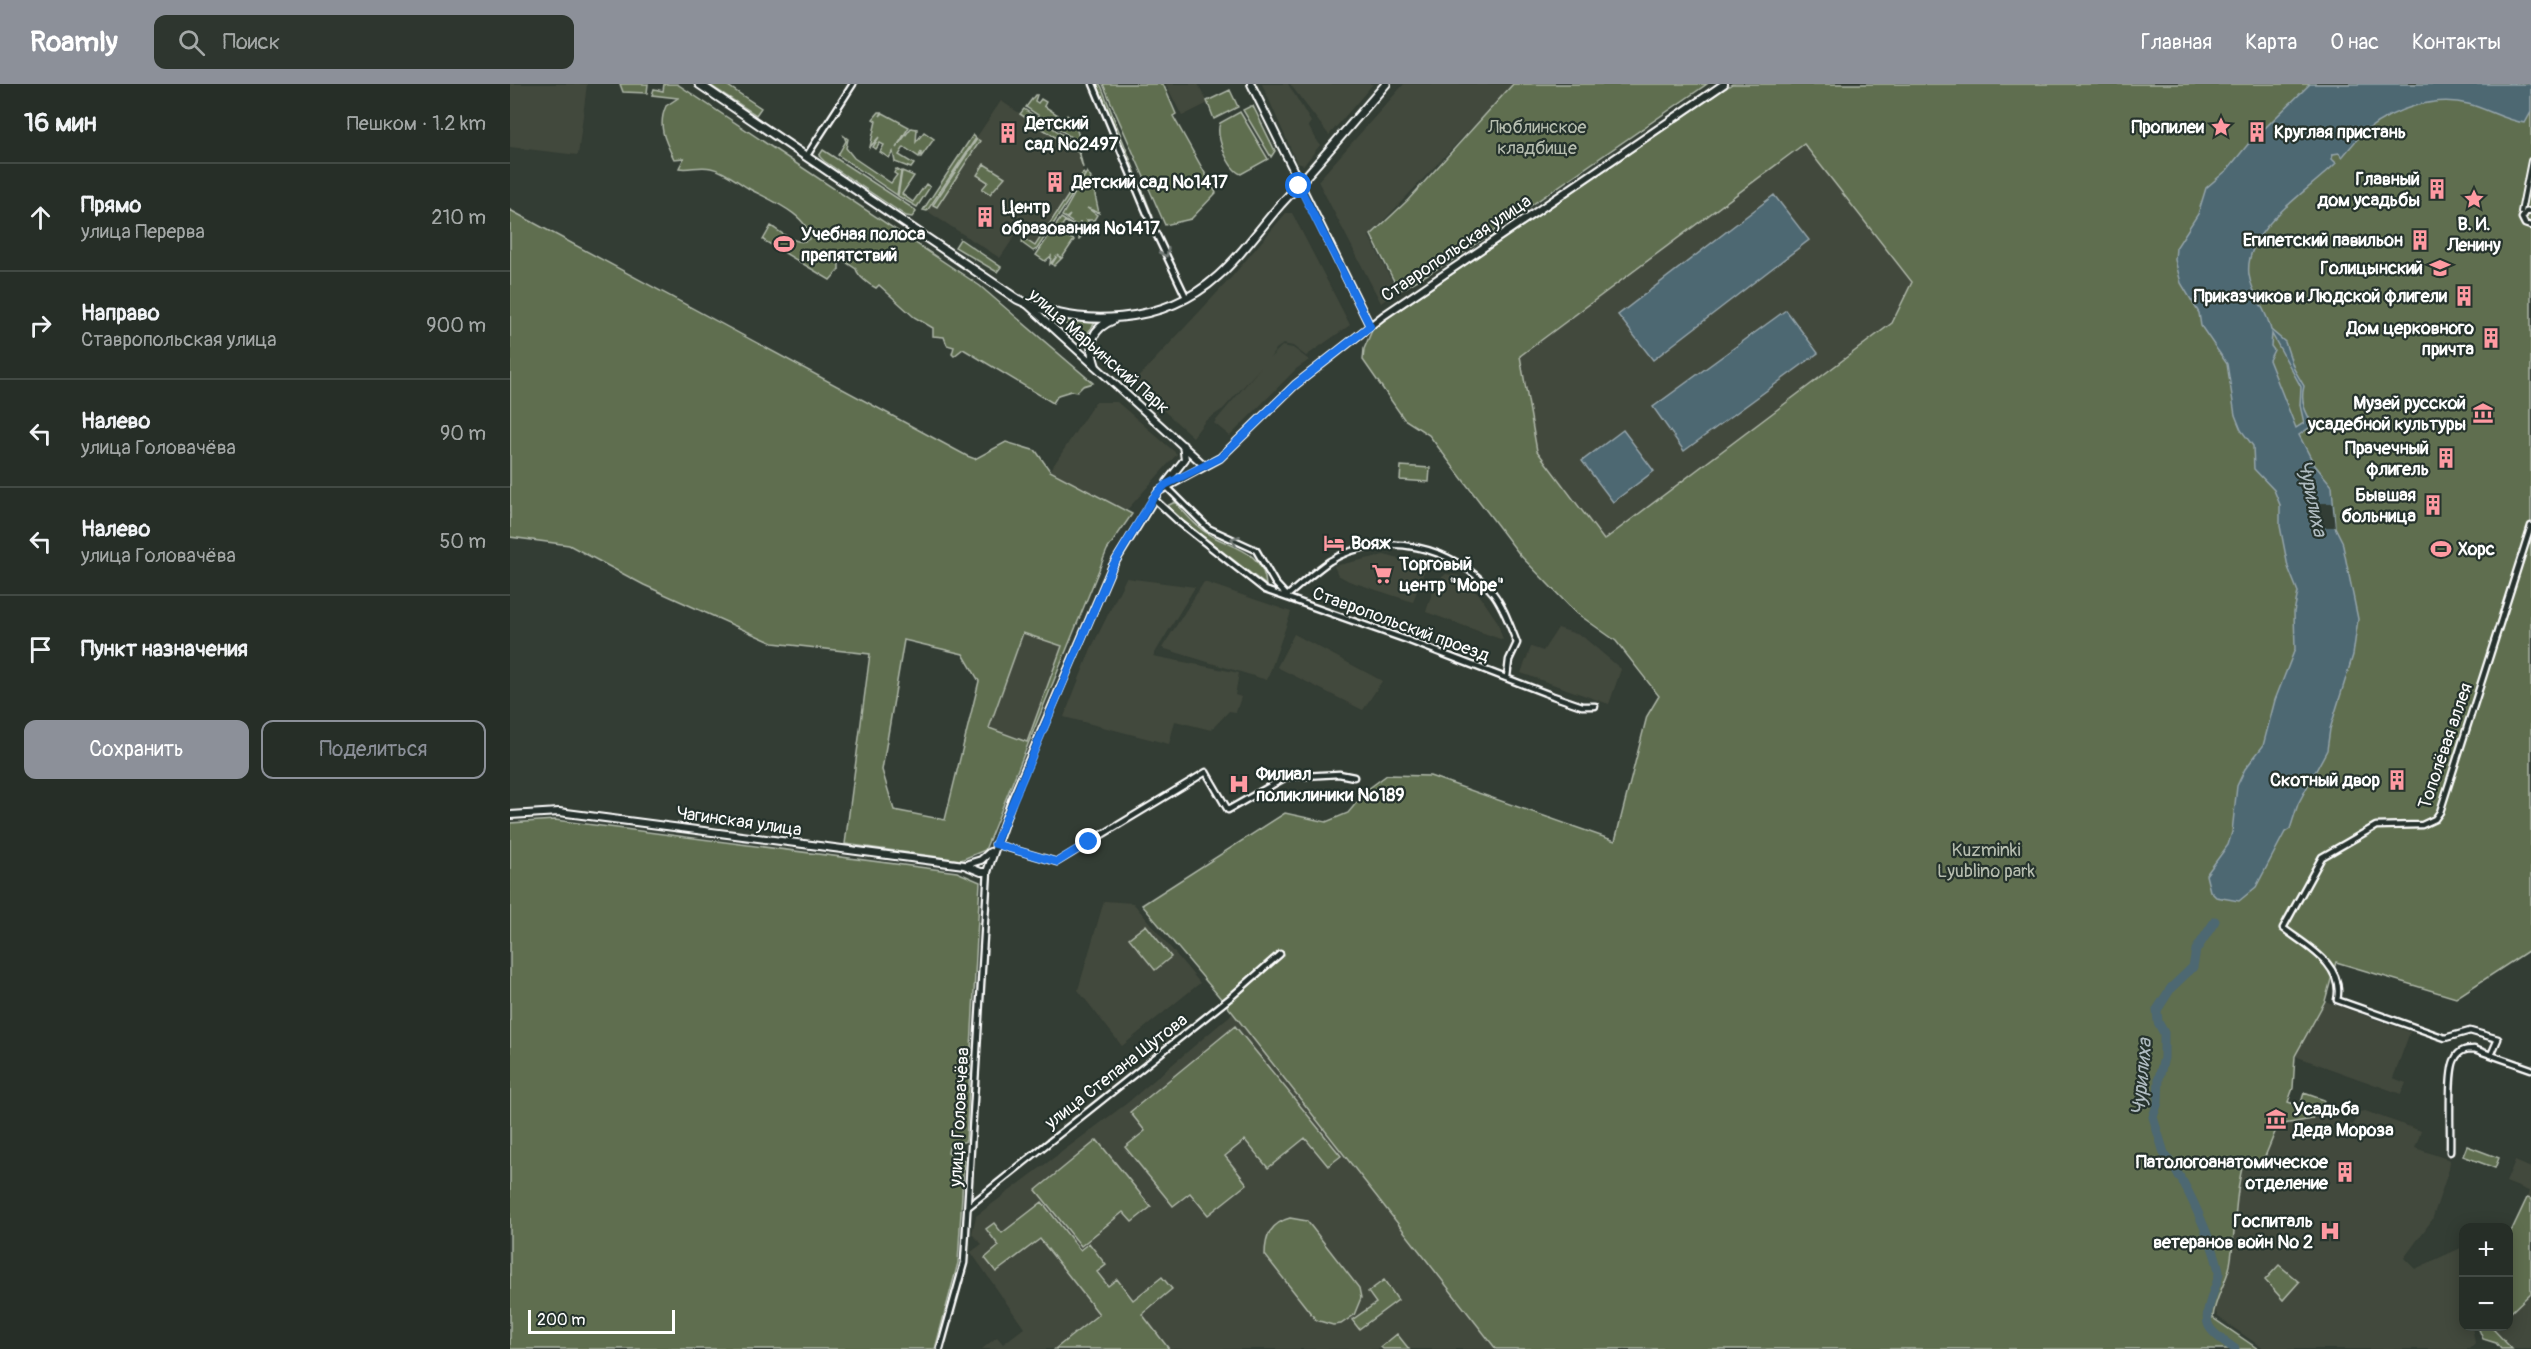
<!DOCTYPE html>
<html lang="ru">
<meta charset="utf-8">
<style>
body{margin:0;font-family:Pangolin,sans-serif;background:#2e362f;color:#f1f3f6}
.controls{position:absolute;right:18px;bottom:18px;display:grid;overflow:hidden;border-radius:12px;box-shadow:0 3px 15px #0003}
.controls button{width:54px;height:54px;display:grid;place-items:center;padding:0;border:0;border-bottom:2px solid #424a44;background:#262e27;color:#f1f3f6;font:30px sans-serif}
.scale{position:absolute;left:18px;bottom:15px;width:147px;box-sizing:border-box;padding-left:6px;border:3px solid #fff;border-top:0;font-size:16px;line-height:21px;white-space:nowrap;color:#fff;-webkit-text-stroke:4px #26332d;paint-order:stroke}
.stop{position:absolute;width:18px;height:18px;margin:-14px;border:4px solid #1a73e8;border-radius:50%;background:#fff}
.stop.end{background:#1a73e8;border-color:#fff;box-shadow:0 2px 6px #0008}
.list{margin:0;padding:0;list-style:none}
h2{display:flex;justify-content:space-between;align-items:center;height:78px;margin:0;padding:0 24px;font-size:26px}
h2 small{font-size:20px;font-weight:400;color:#a4a8a7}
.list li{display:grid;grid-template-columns:39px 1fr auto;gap:18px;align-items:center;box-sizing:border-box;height:108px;padding:0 24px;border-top:2px solid #424a44}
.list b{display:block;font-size:22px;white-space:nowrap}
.list p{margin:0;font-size:20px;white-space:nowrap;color:#a4a8a7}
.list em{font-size:20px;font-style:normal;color:#a4a8a7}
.actions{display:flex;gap:12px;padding:18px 24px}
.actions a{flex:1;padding:14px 0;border:2px solid #8c9099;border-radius:12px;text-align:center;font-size:21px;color:#8c9099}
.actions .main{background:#8c9099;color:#fff}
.icon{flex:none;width:33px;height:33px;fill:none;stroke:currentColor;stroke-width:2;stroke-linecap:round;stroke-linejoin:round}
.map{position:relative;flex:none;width:2021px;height:1265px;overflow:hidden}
header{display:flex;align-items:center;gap:36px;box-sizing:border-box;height:84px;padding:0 30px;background:#8c9099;color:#fff}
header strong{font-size:28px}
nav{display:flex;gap:33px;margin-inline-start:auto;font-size:21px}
.search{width:420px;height:54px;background:#2e362f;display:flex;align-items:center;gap:15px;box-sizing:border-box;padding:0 21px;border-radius:12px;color:#a4a8a7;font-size:22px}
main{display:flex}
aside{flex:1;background:#262e27}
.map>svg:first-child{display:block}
.built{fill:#43493d}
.green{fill:#5e6e50;stroke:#aeb6a8;stroke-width:1.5;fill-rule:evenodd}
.water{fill:#4d6772;stroke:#94a4aa;stroke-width:1.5;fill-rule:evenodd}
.pier{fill:#333d34}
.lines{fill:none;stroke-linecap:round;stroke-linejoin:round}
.river{stroke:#4d6772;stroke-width:9}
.pedestrian-casing{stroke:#fff;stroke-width:8}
.minor-casing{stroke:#fff;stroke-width:9}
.tertiary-casing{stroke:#fff;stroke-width:10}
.secondary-casing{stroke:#fff;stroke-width:11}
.pedestrian{stroke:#26332d;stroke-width:4}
.minor{stroke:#26332d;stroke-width:4.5}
.tertiary{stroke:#26332d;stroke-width:6}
.secondary{stroke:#26332d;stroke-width:7}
.oneway{stroke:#727a76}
.route{stroke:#1a73e8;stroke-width:8}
.labels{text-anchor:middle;stroke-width:4.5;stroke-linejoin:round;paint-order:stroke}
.poi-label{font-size:18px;font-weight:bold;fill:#fff;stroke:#26332d;text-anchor:end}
.park-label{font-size:18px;fill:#b7beb0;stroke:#26332d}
.street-label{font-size:18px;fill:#fff;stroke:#26332d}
.water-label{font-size:20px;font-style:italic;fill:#afbbc0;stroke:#26332d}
</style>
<header>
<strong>Roamly</strong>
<div class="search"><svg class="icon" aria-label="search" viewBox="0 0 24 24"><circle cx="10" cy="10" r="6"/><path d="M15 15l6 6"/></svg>Поиск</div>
<nav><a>Главная</a><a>Карта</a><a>О нас</a><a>Контакты</a></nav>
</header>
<main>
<aside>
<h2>16 мин<small>Пешком · 1.2 km</small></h2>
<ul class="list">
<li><svg class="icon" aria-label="ahead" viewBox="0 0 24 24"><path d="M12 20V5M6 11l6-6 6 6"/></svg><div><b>Прямо</b><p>улица Перерва</p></div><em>210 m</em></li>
<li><svg class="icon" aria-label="right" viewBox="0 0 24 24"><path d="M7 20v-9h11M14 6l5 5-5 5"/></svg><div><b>Направо</b><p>Ставропольская улица</p></div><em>900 m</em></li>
<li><svg class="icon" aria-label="left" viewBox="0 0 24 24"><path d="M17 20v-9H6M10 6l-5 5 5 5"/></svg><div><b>Налево</b><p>улица Головачёва</p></div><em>90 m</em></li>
<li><svg class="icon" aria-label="left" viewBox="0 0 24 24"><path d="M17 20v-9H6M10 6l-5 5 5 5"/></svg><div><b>Налево</b><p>улица Головачёва</p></div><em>50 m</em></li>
<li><svg class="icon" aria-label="arrive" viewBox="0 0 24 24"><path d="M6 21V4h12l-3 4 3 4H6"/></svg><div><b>Пункт назначения</b></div></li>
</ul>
<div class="actions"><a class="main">Сохранить</a><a>Поделиться</a></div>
</aside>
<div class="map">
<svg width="2021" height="1265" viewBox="0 0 2021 1265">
<rect width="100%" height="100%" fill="#333d34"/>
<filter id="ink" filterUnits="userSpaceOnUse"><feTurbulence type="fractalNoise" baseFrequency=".0167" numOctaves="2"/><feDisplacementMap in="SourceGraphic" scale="12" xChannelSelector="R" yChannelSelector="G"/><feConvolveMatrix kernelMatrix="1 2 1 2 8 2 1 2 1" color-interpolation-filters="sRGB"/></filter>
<g filter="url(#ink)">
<!-- built -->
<path class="built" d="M0 0H77L68 71 0 63Z
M656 0H688L698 19 672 32Z
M752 0H778L801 38 798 42 810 61 794 81 787 79Z
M780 0H863L819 51Z
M894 0H1003L859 152 887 207 871 219 808 97Z
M491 17 568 68 573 90 525 162 506 150 490 174 417 127Z
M1295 60 1402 198 1382 239 1094 456 1026 367 1010 272Z
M776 129H782L840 241 796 272 783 262 773 260 766 265 760 274 772 262 783 264 799 276 786 285 720 352 704 339 751 283 713 325 695 337 683 353 623 299 720 195Z
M585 318H607L667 370 616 427 540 387Z
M874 471 916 482 903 518 839 497 828 491 824 482Z
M936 490 949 492 968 509 987 537 993 556 916 528 925 499Z
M616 494 685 503 643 572 729 589 725 611 731 613 726 628 719 627 701 646 665 637 659 660 554 633 581 565Z
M694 498 781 528 757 596 652 564Z
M1048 544 1072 552 1111 585 1099 620 1011 589 1021 563 1033 567Z
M513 548 552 562 518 658 479 644Z
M784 550 872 597 853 626 767 583Z
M594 817 623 819 690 899 612 962 568 906Z
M1815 917 1900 948 1883 994 1896 999 1891 1010 1785 972Z
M723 929 810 1040 986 1265H472L487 1253 493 1260 514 1244 461 1168 472 1160 462 1150 466 1132 616 1020Z
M1855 1027 1911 1047 1905 1064 1940 1076 1939 1085 1922 1136 1894 1174 1905 1185 1953 1163 1954 1242 1962 1243 1965 1259 1959 1265H1754L1708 1233 1704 1223 1720 1183 1729 1098 1733 1080 1768 1041 1801 1035 1805 1028 1843 1041 1849 1028Z
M2005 1077 2021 1084V1115L2017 1114 2019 1107 1996 1098Z
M2021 1209V1265H2002L1983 1245 1998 1242 1999 1230Z"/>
<!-- green -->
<path class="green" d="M110 0H138L137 9 113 8Z
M154 0H167L470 202 583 299 573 302 567 308 561 307 548 311 543 319 453 265 444 272 442 270 444 263 437 261 434 253 423 252V244L404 233 369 201 366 204C359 201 348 192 346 185L334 177 329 178V186L320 196 253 156 261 142C272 149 288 163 299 155 301 131 255 114 238 104 226 97 215 87 201 84 190 81 179 86 169 84L174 74 164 75C155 57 147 42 156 22L168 14 142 11 144 5 153 7Z
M198 0H215L251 24 246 31Z
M586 0H590L592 4 643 133Z
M593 0H653L666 30 663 32 706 109 681 135 655 141Z
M1003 0H1197L942 176 889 207 861 151 898 116Z
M1222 0H2021V865L1946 914 1826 878 1815 917 1785 972 1783 1004 1778 1018 1790 1022 1794 1009 1814 1016 1809 1029 1805 1028 1802 1035 1768 1041 1752 1080H1733C1724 1113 1726 1148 1720 1181 1716 1200 1704 1215 1703 1234L1748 1265H986L723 929 632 821 775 729 816 738 838 729 858 705 877 691 920 692 1105 757 1137 632 1149 612 1106 557 1065 528 1010 471 919 351 894 335 853 276 854 265 863 244ZM1294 60 1402 198 1382 239 1094 456 1027 367 1010 272Z
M720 6 728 23 704 35 697 17Z
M525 11H527L525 17 528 19 531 15 536 18 534 22 554 35 557 31C566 39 568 48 570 59L516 23Z
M741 22H743L765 67 761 73 733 26Z
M514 25 568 61 573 84 568 68 510 30Z
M369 28H372L370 32 373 29 399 43 386 64 401 44 407 45 406 58 414 48 424 55 411 73V67L409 73 394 63 389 71 404 80 401 84 385 78 383 68 379 74 370 68 374 61 370 59 366 65 363 63 369 53 360 63 366 37 363 35Z
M730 28 758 75 731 90C718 85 705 52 710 39Z
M463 51 466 54 417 127 413 126Z
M334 52 338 55 336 64 344 74 381 99 387 91 384 89 386 85 391 88 387 111 328 71 336 57Z
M467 55 470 57 427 123 423 121Z
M313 66 404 125 406 128 402 133 396 132 314 77 309 72Z
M474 80 495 93 480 110 472 105 478 98 467 91Z
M392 87 404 92 392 110 403 118 416 100 420 103 407 123 388 112Z
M577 88 581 94 574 108 582 97 589 129 577 124 587 131 584 136H577L581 140 576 148 571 144 570 137 569 143 557 135 560 131 556 134 552 132Z
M573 89 575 91 527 165 523 167 512 159 513 154 525 162Z
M0 126 457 372 465 375 496 358 526 367 540 387 622 430 597 466 475 766 451 776 335 760 360 570 263 559 134 501 59 461 0 453ZM513 549 552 562 517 658 479 644ZM394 556 453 570 469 597 435 736 384 726 372 686Z
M551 134 575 149 569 155 570 149 555 137 548 148 564 156 552 174 548 171 551 175 544 182 542 180 547 172 540 180 541 172 535 177 526 171Z
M450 155 491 183 487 188 445 163Z
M552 232 587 236 579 247 576 257 550 235Z
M891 382 920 384 919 398 890 396Z
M665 418C676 430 686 443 700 451 723 464 754 467 756 501L655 423Z
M45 736 447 788 470 798 456 1057 439 1063 438 1069 454 1077 448 1179 425 1265H0V739Z
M636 841 661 873 645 886 619 854Z
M725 942 831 1072 818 1082 795 1054 758 1084 735 1056 715 1072 737 1100 698 1131 680 1109 663 1122 615 1063 635 1047 620 1028Z
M587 1056 641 1123 622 1138 613 1128 571 1162 526 1106Z
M1957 1062 1989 1074 1985 1084 1953 1072Z
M2017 1114 2021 1115V1209L1999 1230V1152Z
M532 1118 570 1166 579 1159 596 1181 587 1188 598 1202 607 1195 623 1216 652 1193 662 1205 632 1230 659 1265H545L589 1230 530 1155 486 1188 475 1174 489 1162 476 1145 484 1139 492 1149Z
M780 1134 797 1137 849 1204 851 1214 844 1231 831 1240 823 1241 806 1236 755 1171C755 1152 761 1139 780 1134Z
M1769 1181 1789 1198 1773 1216 1755 1196Z
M874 1196 888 1216 849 1245 842 1236 866 1219 858 1208Z
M1968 1243H1986L1983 1245 2002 1265H1991L1986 1259 1973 1255Z
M887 1250 899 1265H873L871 1263Z"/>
<!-- water -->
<path class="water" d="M1800 0H2021V28L2015 39C1994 36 1978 25 1958 20 1925 11 1884 25 1857 46 1848 53 1840 64 1832 73L1829 69 1823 70 1822 75 1826 79C1798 108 1733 145 1739 191 1742 211 1757 226 1761 246L1775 258 1784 285 1794 302C1790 318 1795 327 1803 341L1789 351 1804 380 1822 402 1825 443 1832 457 1848 535 1843 571 1820 645 1817 666 1788 720 1780 745 1775 748 1746 803 1729 817 1706 813 1700 807 1696 791 1718 761 1722 748 1727 702 1735 685 1753 662 1765 616 1785 565 1784 528 1788 508 1778 483 1770 442V421L1764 406 1744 385 1743 362 1731 346 1725 331 1717 280 1691 242 1689 229 1671 199 1665 176 1666 164 1688 130 1696 104 1717 86 1744 53 1752 52 1754 45ZM1762 250 1791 303 1790 321 1794 339 1786 344 1759 276 1764 266 1761 262Z
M1264 111 1299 156 1143 276 1108 231Z
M1276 226 1308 269 1174 367 1143 323Z
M1113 346 1144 387 1103 418 1072 377Z"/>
<!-- pier -->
<path class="pier" d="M1808 419H1822L1825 443H1809Z"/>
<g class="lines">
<!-- river -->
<path class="river" d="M1670 1093 1654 1069 1643 1033 1648 1018 1649 994 1654 974V949L1648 938 1647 926 1661 904 1683 883 1686 866 1705 837
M1673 1098C1684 1118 1706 1167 1709 1188 1709 1194 1706 1201 1704 1206 1692 1242 1694 1243 1725 1265"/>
<!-- pedestrian casing -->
<g class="pedestrian-casing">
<path id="pedestrian" d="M2011 128 2021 77"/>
</g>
<!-- minor casing -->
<g class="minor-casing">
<path id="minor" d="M583 0 641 139 676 213
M296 73 343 0
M2021 127 2016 128 2012 134 2015 140 2021 142
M656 402 698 444 746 466 765 499 777 512
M643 414 670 439 755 506 897 556 1043 612 1072 622H1085
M777 512C790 501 805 487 820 477 873 445 945 462 983 509 994 523 1000 542 1007 559L999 576 997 593
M485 760 547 778 696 688 718 726 776 693 829 690 844 693
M1981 971 1988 955 1960 947 1935 954 1827 916C1835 881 1796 862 1773 844L1812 773 1866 742 1912 741 1925 735 1930 728 2021 442
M1940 1068C1941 1049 1937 988 1945 975 1949 966 1956 965 1964 965L2021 985
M458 1123 721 913 770 870
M430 1265 454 1179 478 786"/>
</g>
<!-- tertiary casing -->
<g class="tertiary-casing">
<path id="tertiary" d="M741 0 860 242
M518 221 695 382
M657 398 675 375 673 361
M0 731 49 728 454 781 471 788H477L502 716 602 483 649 407 710 374 785 301 873 232 1214 0
M458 780 471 776 480 768"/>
</g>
<!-- secondary casing -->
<g class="secondary-casing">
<path id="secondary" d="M189 0 507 215C570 246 655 240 708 192 732 171 750 144 771 120 807 81 841 40 876 0
M585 281C578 259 581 245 603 236"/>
</g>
<!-- pedestrian -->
<use href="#pedestrian" class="pedestrian"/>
<!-- minor -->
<use href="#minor" class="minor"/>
<!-- tertiary -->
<use href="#tertiary" class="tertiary"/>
<!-- secondary -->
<use href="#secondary" class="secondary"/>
</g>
<!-- one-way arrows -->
<defs><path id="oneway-chevron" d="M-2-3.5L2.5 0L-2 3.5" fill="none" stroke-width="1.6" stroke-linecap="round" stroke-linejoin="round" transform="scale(1.5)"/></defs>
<g class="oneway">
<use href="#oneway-chevron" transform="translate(655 169) rotate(65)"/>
<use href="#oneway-chevron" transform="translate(725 456) rotate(-158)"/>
</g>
</g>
<g class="lines" filter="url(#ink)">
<!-- route -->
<path class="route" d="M579 758 547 778 485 760 602 483 643 414 655 401 710 374 785 301 860 242 789 102"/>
</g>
<!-- icons -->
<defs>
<g id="sight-bare" transform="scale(1.62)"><path d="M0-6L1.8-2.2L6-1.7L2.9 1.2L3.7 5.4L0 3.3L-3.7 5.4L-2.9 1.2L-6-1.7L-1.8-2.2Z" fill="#ff9aa2" stroke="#26332d" stroke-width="2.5" paint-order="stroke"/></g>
<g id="building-bare" transform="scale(1.62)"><path d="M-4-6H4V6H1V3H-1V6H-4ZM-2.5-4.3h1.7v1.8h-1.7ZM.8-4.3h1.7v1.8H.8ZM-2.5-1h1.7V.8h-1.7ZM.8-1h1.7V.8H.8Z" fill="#ff9aa2" stroke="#26332d" stroke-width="2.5" paint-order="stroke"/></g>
<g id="stadium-bare" transform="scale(1.62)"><path d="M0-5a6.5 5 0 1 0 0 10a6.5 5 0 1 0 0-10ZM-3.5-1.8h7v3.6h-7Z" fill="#ff9aa2" stroke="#26332d" stroke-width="2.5" paint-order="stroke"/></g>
<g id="school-bare" transform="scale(1.62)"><path d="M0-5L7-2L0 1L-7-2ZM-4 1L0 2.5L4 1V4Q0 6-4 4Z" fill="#ff9aa2" stroke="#26332d" stroke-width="2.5" paint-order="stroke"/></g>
<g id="museum-bare" transform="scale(1.62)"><path d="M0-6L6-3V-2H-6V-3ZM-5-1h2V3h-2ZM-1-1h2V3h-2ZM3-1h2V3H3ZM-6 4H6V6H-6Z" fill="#ff9aa2" stroke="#26332d" stroke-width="2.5" paint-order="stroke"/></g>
<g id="hotel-bare" transform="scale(1.62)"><path d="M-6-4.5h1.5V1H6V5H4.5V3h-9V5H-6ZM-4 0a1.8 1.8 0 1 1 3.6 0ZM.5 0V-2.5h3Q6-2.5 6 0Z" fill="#ff9aa2" stroke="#26332d" stroke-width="2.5" paint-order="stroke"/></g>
<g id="supermarket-bare" transform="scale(1.62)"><path d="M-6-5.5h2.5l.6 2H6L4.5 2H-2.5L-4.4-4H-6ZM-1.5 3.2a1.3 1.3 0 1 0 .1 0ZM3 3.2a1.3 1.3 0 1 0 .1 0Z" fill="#ff9aa2" stroke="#26332d" stroke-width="2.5" paint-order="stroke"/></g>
<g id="hospital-bare" transform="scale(1.62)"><path d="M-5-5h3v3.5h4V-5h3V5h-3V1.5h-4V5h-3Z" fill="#ff9aa2" stroke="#26332d" stroke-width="2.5" paint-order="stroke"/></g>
</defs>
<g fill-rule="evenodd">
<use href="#sight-bare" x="1711" y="43"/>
<use href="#building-bare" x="1747" y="48"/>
<use href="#building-bare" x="498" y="49"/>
<use href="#building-bare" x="545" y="98"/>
<use href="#building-bare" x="1927" y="105"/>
<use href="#sight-bare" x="1964" y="115"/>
<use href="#building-bare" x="475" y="133"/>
<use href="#building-bare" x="1910" y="156"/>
<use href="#stadium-bare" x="274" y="160"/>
<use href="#school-bare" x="1930" y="184"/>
<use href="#building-bare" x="1954" y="212"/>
<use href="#building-bare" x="1981" y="254"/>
<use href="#museum-bare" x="1973" y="329"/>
<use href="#building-bare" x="1936" y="374"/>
<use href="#building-bare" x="1923" y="421"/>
<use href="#hotel-bare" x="824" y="459"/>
<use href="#stadium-bare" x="1931" y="465"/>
<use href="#supermarket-bare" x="872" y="490"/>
<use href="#building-bare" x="1887" y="696"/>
<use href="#hospital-bare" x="729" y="700"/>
<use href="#museum-bare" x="1766" y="1035"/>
<use href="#building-bare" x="1835" y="1088"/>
<use href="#hospital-bare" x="1820" y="1147"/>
</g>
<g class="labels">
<!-- poi labels -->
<g class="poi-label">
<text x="515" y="45" text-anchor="start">Детский<tspan x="515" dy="21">сад №2497</tspan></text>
<text x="1694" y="49">Пропилеи</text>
<text x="1764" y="54" text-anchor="start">Круглая пристань</text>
<text x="1910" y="101">Главный<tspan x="1910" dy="21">дом усадьбы</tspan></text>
<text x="562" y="104" text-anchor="start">Детский сад №1417</text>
<text x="492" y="129" text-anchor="start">Центр<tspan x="492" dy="21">образования №1417</tspan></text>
<text x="1964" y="146" text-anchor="middle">В. И.<tspan x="1964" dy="21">Ленину</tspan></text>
<text x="291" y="156" text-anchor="start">Учебная полоса<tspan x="291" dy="21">препятствий</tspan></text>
<text x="1893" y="162">Египетский павильон</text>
<text x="1913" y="190">Голицынский</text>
<text x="1937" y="218">Приказчиков и Людской флигели</text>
<text x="1964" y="250">Дом церковного<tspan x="1964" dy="21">причта</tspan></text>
<text x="1956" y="325">Музей русской<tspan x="1956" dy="21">усадебной культуры</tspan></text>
<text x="1919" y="370">Прачечный<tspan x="1919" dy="21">флигель</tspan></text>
<text x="1906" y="417">Бывшая<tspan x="1906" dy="21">больница</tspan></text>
<text x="841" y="465" text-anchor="start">Вояж</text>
<text x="1948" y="471" text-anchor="start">Хорс</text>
<text x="889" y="486" text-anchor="start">Торговый<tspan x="889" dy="21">центр "Море"</tspan></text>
<text x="746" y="696" text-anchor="start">Филиал<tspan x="746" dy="21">поликлиники №189</tspan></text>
<text x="1870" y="702">Скотный двор</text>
<text x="1783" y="1031" text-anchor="start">Усадьба<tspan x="1783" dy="21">Деда Мороза</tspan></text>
<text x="1818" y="1084">Патологоанатомическое<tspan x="1818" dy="21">отделение</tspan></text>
<text x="1803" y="1143">Госпиталь<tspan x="1803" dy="21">ветеранов войн № 2</tspan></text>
</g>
<!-- park labels -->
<g class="park-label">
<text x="1027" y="49">Люблинское<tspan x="1027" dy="21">кладбище</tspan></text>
<text x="1476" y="772">Kuzminki<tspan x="1476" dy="21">Lyublino park</tspan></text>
</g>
<!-- street labels -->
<g class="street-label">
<text transform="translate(946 164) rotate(-34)" y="6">Ставропольская улица</text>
<text transform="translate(589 267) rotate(41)" y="6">улица Марьинский Парк</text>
<text transform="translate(891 540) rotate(20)" y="6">Ставропольский проезд</text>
<text transform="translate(1935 662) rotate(-71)" y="6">Тополёвая аллея</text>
<text transform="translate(229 737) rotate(8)" y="6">Чагинская улица</text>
<text transform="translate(606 987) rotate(-38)" y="6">улица Степана Шутова</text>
<text transform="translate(449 1033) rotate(-87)" y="6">улица Головачёва</text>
</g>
<!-- water labels -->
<g class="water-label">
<text transform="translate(1803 414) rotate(78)" y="7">Чурилиха</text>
<text transform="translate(1631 993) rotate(-85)" y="7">Чурилиха</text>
</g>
</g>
</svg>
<div class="controls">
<button>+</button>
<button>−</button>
</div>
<div class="scale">200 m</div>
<div class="stop" style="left:789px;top:102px"></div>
<div class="stop end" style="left:579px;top:758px"></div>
</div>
</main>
